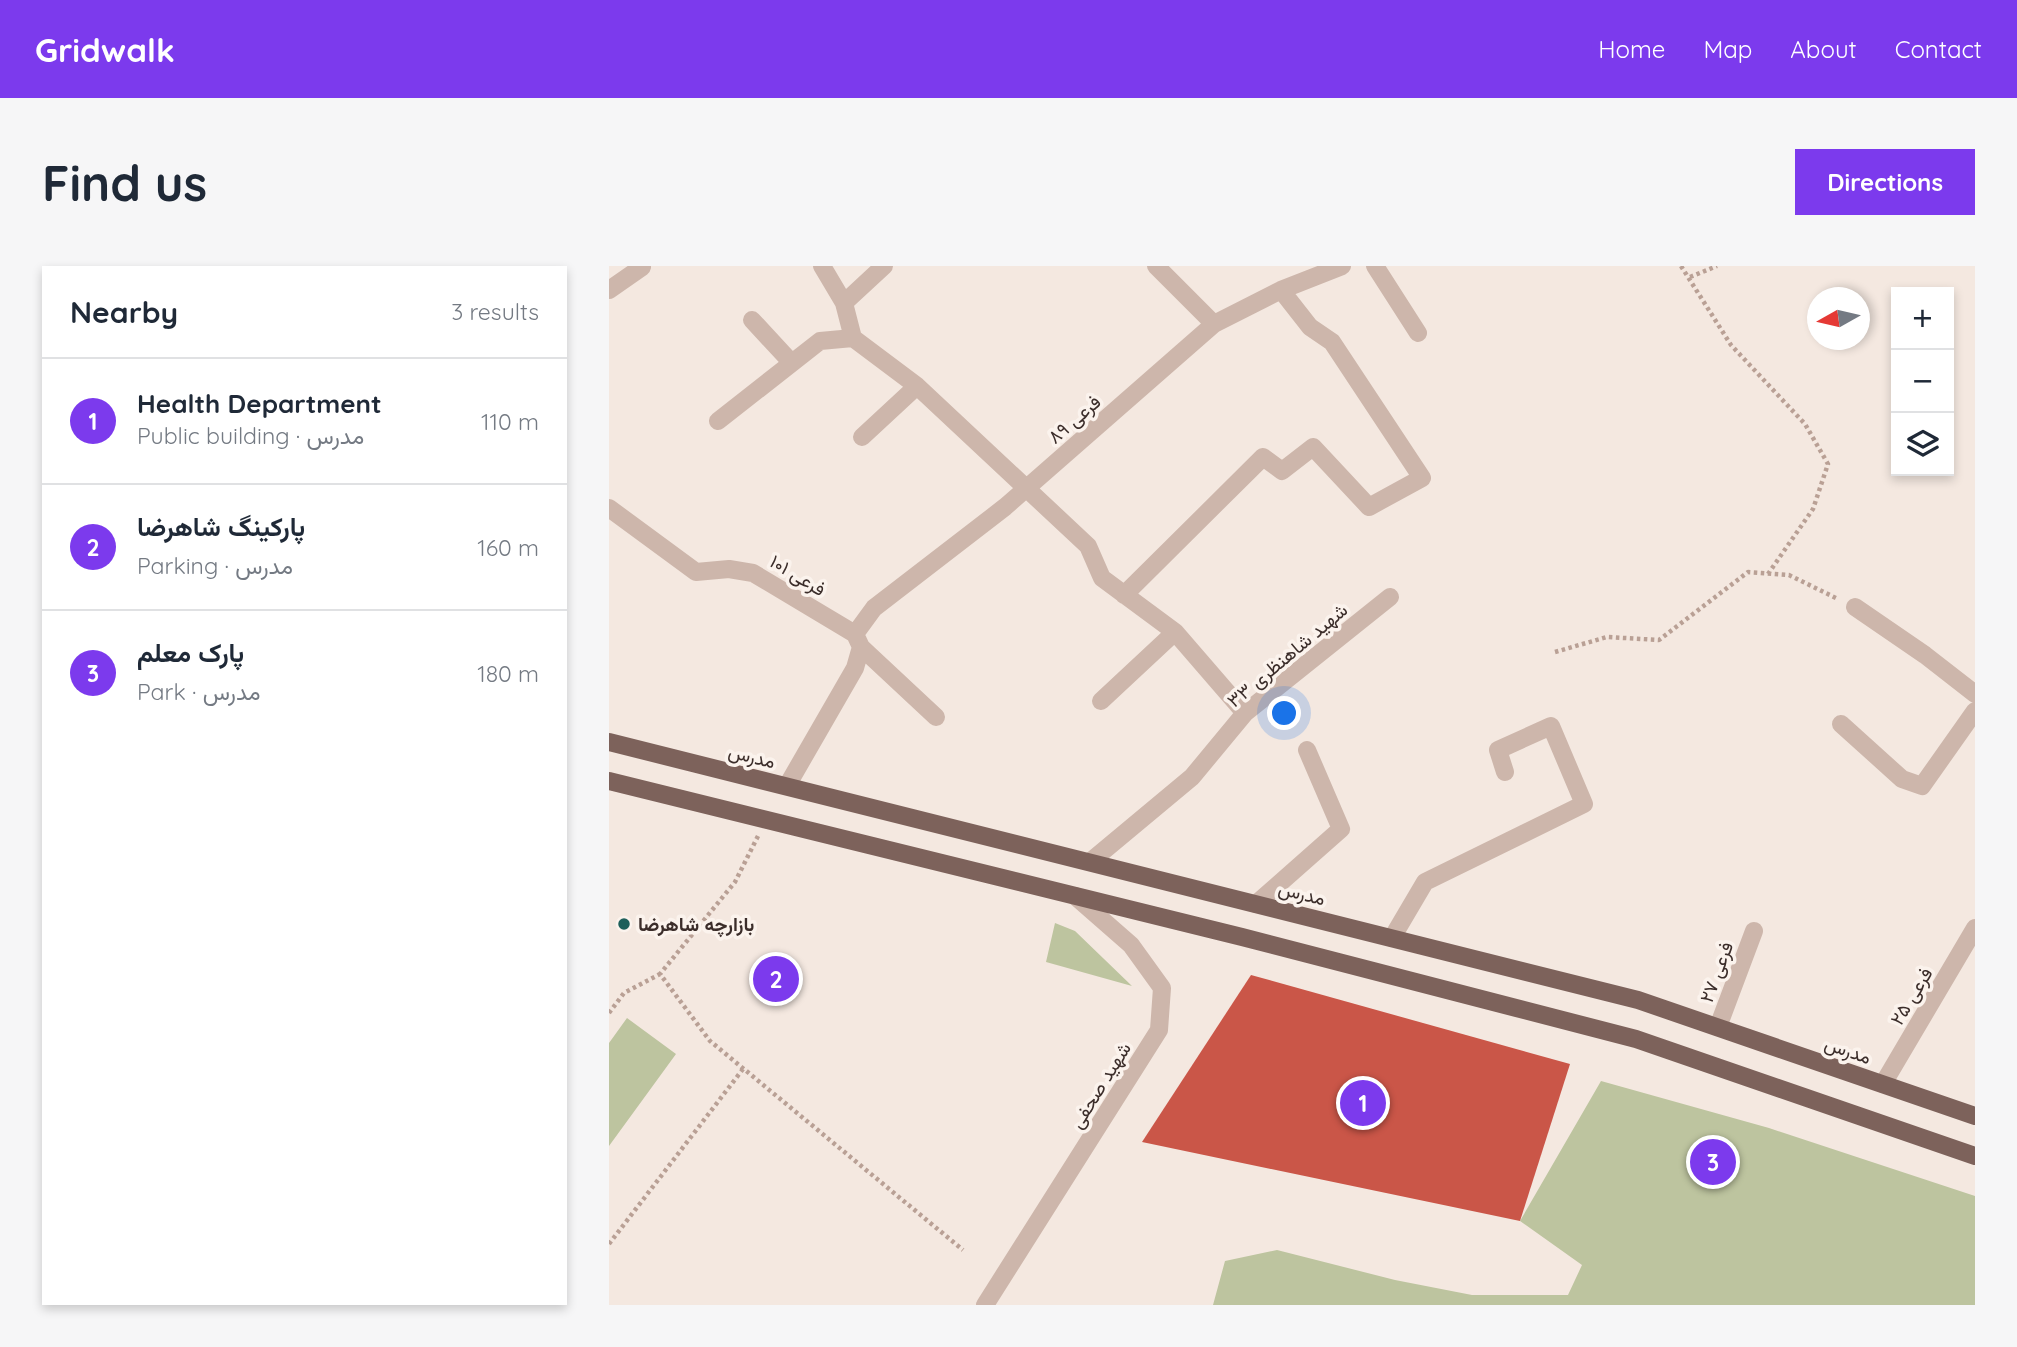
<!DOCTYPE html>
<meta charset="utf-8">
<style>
body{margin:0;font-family:Quicksand,Vazirmatn,sans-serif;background:#f6f6f7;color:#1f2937}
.controls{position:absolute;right:21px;top:21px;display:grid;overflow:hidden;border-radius:0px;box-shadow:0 4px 10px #0003}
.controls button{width:63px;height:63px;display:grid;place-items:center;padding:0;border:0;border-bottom:2px solid #e0e1e3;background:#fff;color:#1f2937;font:35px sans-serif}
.compass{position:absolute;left:1198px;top:21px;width:63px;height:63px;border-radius:50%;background:#fff;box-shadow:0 4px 10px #0003;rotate:262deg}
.you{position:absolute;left:676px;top:448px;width:24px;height:24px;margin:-18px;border:5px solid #fff;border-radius:50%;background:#1a73e8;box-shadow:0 0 0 10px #1a73e833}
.badge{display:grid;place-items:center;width:46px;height:46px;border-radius:50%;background:#7c3aed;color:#fff;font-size:23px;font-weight:700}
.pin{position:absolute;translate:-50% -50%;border:4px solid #fff;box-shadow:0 2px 7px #0006}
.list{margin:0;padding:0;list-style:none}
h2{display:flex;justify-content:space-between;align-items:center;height:91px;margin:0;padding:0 28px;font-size:30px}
h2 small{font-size:23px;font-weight:400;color:#747a83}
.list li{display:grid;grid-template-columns:46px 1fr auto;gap:21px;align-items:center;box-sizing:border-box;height:126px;padding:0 28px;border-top:2px solid #e0e1e3}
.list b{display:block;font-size:26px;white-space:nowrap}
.list p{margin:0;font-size:23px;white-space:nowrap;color:#747a83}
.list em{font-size:23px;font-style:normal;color:#747a83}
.icon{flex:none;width:38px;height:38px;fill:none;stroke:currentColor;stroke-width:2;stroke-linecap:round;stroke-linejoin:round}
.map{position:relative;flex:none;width:1366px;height:1039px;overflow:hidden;border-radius:0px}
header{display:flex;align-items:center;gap:42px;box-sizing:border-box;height:98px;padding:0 35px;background:#7c3aed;color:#fff}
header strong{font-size:33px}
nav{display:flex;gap:38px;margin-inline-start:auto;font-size:24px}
.intro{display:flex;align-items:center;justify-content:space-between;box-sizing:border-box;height:168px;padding:0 42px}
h1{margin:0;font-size:49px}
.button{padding:18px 32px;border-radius:0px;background:#7c3aed;color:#fff;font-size:24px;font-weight:700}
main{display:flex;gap:42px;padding:0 42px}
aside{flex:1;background:#fff;border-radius:0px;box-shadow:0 4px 10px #0003}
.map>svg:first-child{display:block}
.green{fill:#bdc49f}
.building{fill:#ca5648}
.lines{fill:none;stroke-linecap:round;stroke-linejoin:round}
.path{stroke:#b9a095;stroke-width:4.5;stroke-dasharray:3.5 3.5;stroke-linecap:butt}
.minor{stroke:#cdb6ab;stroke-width:18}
.tertiary{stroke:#cdb6ab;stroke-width:18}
.primary{stroke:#7d625b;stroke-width:18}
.poi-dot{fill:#1e5f5a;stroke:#fbf3ed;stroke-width:2.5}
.labels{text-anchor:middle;stroke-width:7;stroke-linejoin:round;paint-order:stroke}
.street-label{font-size:19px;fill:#3b2d2a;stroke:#fbf3ed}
.poi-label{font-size:19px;font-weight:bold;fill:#3b2d2a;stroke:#fbf3ed;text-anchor:start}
</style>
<header>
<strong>Gridwalk</strong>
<nav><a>Home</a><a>Map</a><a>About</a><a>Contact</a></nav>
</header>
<div class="intro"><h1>Find us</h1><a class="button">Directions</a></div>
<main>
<aside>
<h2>Nearby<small>3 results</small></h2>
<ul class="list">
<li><span class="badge">1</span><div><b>Health Department</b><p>Public building · مدرس</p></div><em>110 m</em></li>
<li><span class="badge">2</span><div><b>پارکینگ شاهرضا</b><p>Parking · مدرس</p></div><em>160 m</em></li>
<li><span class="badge">3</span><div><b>پارک معلم</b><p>Park · مدرس</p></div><em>180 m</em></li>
</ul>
</aside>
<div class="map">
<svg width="1366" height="1039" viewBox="0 0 1366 1039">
<rect width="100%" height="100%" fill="#f4e8e0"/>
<!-- green -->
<path class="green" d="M446 657 466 665 523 720 437 696Z
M18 752 67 788 0 880V777Z
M992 815 1160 862 1366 930V1039H604L616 995 668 984 786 1014 863 1029H959L973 999 911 955Z"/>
<!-- building -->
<path class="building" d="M642 709 961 798 911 955 533 876Z"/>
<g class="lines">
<!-- path -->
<path class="path" d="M1072 0 1122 79 1196 158 1219 198 1204 243 1159 308
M1081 11 1108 0
M946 386 998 371 1050 374 1139 306 1180 309 1229 333
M149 570 126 616 51 708 101 775 354 984
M0 747 15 727 51 708
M0 978 134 803"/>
<!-- minor -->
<path class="minor" d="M213 0 235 37 244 72
M547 0 605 58
M766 0 809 67
M0 24 33 1
M235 37 275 0
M143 54 181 95
M109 155 211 75 244 72 308 120 479 280 493 312 566 366 636 447
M253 171 308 120
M0 242 87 306 120 303 144 307 246 368
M515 329 654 191 673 205 704 181 760 241 813 212 723 76 701 61 672 24
M1246 341 1316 389 1366 428
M246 368 265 342 396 241 605 58 672 24 733 0
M252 381 327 451
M492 435 566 366
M1232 458 1293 513 1313 520 1366 445
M178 520 246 402 252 381 246 368
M481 596 583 511 636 447 781 331
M647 638 732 563 698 484
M783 672 816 616 975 538 942 460 889 484 896 506
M1109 761 1145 665
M1274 818 1366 662"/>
<!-- tertiary -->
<path class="tertiary" d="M376 1039 550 764 553 722 522 679 466 630"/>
<!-- primary -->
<path class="primary" d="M0 476 1029 734 1366 850
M0 515 633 671 1027 773 1366 890"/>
</g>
<!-- markers -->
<circle class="poi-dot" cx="15" cy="658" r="7"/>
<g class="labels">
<!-- street labels -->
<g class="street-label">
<text transform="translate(465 153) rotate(-41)" y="7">فرعی ۸۹</text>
<text transform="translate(189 309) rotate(31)" y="7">فرعی ۱۰۱</text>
<text transform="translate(678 389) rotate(-40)" y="7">۳۳ شهید شاهنظری</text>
<text transform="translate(143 490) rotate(14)" y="7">مدرس</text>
<text transform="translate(693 627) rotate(14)" y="7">مدرس</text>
<text transform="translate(1107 706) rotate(-70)" y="7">فرعی ۲۷</text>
<text transform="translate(1302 730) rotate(-59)" y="7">فرعی ۲۵</text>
<text transform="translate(1239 784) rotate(19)" y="7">مدرس</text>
<text transform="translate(491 819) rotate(-58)" y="7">شهید صحفی</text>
</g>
<!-- poi labels -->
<g class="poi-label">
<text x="29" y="665">بازارچه شاهرضا</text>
</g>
</g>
</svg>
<div class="controls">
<button>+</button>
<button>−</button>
<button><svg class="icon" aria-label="layers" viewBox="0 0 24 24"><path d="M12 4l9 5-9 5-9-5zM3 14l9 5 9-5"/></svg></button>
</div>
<svg class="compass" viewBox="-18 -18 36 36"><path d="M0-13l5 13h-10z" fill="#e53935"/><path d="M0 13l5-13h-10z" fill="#747a83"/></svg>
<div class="you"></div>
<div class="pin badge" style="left:754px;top:837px">1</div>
<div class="pin badge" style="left:167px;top:713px">2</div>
<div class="pin badge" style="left:1104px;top:896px">3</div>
</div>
</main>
